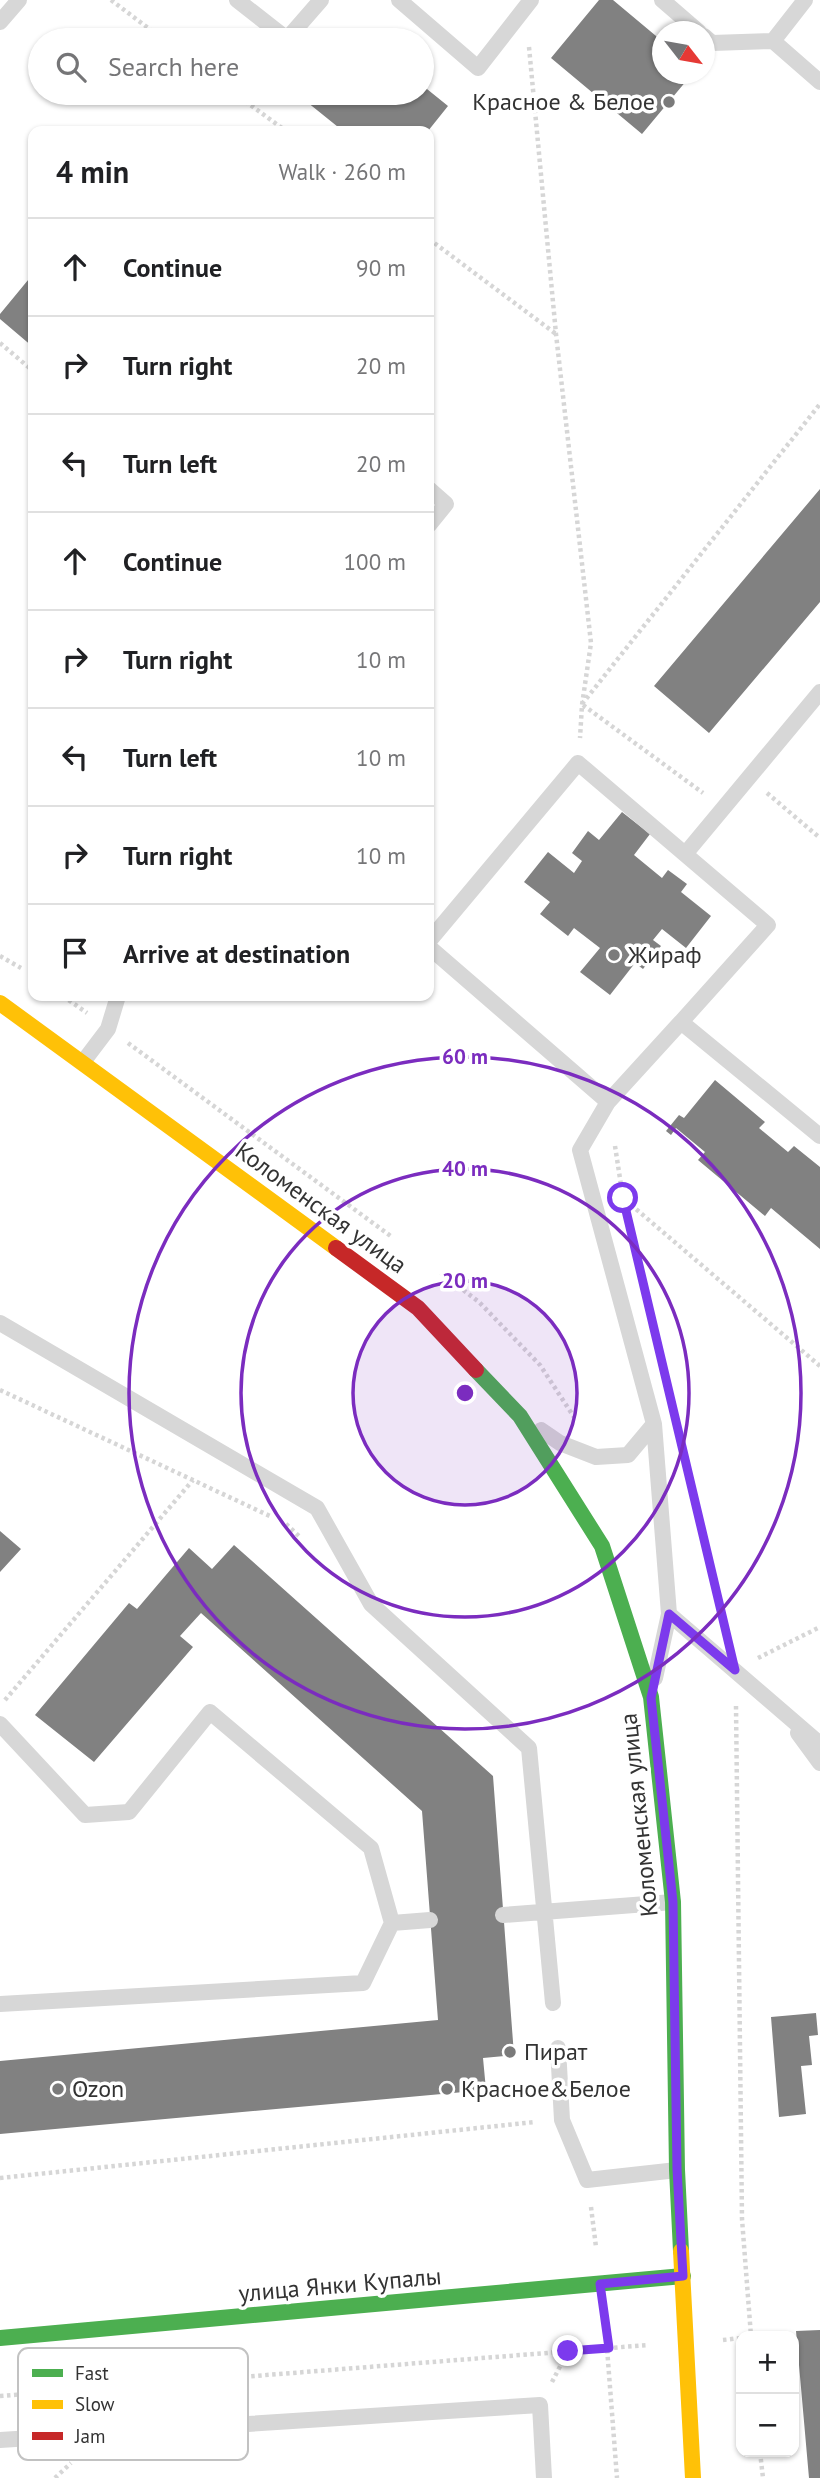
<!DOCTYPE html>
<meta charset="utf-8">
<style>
body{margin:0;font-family:"PT Sans",sans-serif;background:#f2f2f2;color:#202124}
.controls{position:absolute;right:21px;bottom:21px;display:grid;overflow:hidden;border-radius:14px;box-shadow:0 2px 5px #0004}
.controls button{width:63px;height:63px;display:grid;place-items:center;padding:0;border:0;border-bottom:2px solid #e0e0e0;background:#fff;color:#202124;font:35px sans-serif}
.compass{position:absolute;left:652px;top:21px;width:63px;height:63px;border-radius:50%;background:#fff;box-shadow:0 2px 5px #0004;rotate:121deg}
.stop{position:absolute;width:21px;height:21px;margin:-16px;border:5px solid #7c3aed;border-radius:50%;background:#fff}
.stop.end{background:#7c3aed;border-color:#fff;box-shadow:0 2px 7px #0008}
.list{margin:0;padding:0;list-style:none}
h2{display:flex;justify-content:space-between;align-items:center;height:91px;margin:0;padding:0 28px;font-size:30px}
h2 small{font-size:23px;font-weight:400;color:#757577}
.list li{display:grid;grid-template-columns:46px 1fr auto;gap:21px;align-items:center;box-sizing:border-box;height:98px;padding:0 28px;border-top:2px solid #e0e0e0}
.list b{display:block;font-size:26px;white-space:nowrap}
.list em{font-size:23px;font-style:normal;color:#757577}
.icon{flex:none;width:38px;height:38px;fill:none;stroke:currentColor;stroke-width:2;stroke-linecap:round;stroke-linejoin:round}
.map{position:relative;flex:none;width:820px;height:2478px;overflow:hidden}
.search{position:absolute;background:#fff;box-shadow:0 2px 5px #0004;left:28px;top:28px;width:406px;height:77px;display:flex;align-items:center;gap:18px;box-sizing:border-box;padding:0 24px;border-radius:38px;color:#757577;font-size:26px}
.panel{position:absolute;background:#fff;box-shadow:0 2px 5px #0004;left:28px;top:126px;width:406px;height:875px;border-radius:14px}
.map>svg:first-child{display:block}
.building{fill:#818181}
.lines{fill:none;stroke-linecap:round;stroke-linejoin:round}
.path{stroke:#d6d6d6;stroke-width:4.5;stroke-dasharray:3.5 3.5;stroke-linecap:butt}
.lane{stroke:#d7d7d7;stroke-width:16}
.fast{stroke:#4caf50;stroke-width:16}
.slow{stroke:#ffc107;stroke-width:16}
.jam{stroke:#c62828;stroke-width:16}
.route{stroke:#7c3aed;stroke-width:9}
.ring{fill:none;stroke:#7b2cbf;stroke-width:3.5}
.poi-dot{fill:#7a7a7a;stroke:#fff;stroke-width:2.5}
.labels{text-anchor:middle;stroke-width:7;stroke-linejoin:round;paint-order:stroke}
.poi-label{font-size:24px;fill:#333;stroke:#fff;text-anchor:start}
.street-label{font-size:24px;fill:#333;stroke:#fff}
.key{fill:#fff;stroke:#c2c2c2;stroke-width:2}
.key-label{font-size:19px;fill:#333}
.centre{fill:#7b2cbf;stroke:#fff;stroke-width:3.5}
.ring-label{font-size:21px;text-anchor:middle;font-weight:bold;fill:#7b2cbf;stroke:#fff;stroke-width:7;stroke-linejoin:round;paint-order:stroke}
</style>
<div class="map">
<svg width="820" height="2478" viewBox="0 0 820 2478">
<rect width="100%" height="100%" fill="#fff"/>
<!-- building -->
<path class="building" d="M599 0H613L662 41V74H692L642 134 551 58Z
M357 31 367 40H349Z
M422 85 448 106 428 131H343L302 98 306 93H422Z
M33 274V347L0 319V314Z
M820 489V602L709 733 654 686Z
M622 812 650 834 634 855 662 878 668 870 687 884 681 892 711 916 686 948 662 929 653 940 661 946 643 969 635 963 610 995 580 972 600 948 574 928 568 936 540 914 550 902 524 882 548 852 574 873 582 861 572 853 588 831 599 840Z
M715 1080 765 1122 759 1128 788 1152 794 1146 820 1167V1249L771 1208 765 1216 698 1160 705 1152 676 1128 671 1135 666 1131 679 1115 684 1118Z
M0 1531 21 1549 0 1572Z
M234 1545 493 1776 514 2055 483 2058 486 2090 0 2134V2061L438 2020 422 1811 201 1613 180 1636 193 1647 94 1762 35 1715 129 1603 137 1609 189 1548 212 1569Z
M816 2013 818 2035 809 2036 812 2065 801 2066 806 2114 779 2117 771 2017Z
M820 2330V2478H809L796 2331Z"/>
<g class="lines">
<!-- path -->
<path class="path" d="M111 0 164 40
M529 47 556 334 591 643 582 705 580 738
M234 93 286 131
M429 239 556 334
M0 343 33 371
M582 704 820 404
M583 705 703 793
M767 793 820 838
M0 956 21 968
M63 996 87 1013
M128 1043 392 1237
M615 1146 623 1198 820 1366
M441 1273 479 1302 540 1365 574 1417
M0 1390 272 1517
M687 1467 725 1625
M286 1524 300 1537
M758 1658 820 1627
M5 1700 193 1480
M736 1706 742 2219 751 2336
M0 2178 535 2122
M591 2207 596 2247
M605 2322 617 2478
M723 2340 741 2338
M552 2382 568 2351
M0 2396 648 2345
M130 2405 151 2384
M760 2452 763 2478
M55 2478 71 2463"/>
<!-- lane -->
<path class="lane" d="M237 0 287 39 321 0
M399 0 478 68 531 0
M662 0 699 32
M805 0 773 41 820 82
M0 22 19 0
M704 36 712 43 773 41
M429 489 446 504 429 525
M686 853 820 692
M429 941 578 763 768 925 681 1022
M429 947 608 1102
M83 1062 108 1029 118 996
M0 1323 317 1508 371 1604 529 1748 553 2003
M541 1430 560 1443 596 1457 628 1455 654 1424
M669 1614 820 1744
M655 1678 669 1614 654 1424 580 1150 608 1102 681 1022 820 1136
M0 1724 85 1815 129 1812 210 1712 371 1848 392 1923 430 1920
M798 1733 820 1763
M503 1915 673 1902
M0 2004 363 1983 392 1923
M558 2048 562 2120 587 2180 677 2170
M0 2440 540 2405 544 2478"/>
<!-- fast -->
<path class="fast" d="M476 1370 520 1416 602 1546 651 1697 673 1902 677 2170 681 2251
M0 2338 683 2276"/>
<!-- slow -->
<path class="slow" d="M0 1003 336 1248
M681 2251 693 2478"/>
<!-- jam -->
<path class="jam" d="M336 1248 418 1308 476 1370"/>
</g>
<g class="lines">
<!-- route -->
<path class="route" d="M568 2351 609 2348 600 2284 683 2276 677 2169 673 1902 651 1698 669 1614 735 1670 623 1198"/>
</g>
<!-- distance rings -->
<circle cx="465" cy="1393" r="112" fill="#7b2cbf" fill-opacity=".12"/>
<g class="ring">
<circle cx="465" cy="1393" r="112"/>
<circle cx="465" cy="1393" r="224"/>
<circle cx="465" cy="1393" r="336"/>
</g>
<!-- markers -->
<g class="poi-dot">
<circle cx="669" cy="102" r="7"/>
<circle cx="614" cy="955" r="7"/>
<circle cx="510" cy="2052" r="7"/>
<circle cx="58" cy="2089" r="7"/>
<circle cx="447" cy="2089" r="7"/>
</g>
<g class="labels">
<!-- poi labels -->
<g class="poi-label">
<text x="655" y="110" text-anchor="end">Красное &amp; Белое</text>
<text x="628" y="963">Жираф</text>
<text x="524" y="2060">Пират</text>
<text x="72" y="2097">Ozon</text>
<text x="461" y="2097">Красное&amp;Белое</text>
</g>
<!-- street labels -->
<g class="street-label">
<text transform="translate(321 1208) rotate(36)" y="8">Коломенская улица</text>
<text transform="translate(639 1815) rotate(-96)" y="8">Коломенская улица</text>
<text transform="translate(340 2285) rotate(-5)" y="8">улица Янки Купалы</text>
</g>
</g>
<!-- legend -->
<rect x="18" y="2348" width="230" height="112" rx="10" class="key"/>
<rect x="32" y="2369" width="31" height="8" fill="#4caf50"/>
<rect x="32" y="2400" width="31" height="9" fill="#ffc107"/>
<rect x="32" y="2432" width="31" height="8" fill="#c62828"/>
<g class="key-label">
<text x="75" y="2380">Fast</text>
<text x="75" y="2411">Slow</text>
<text x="75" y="2443">Jam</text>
</g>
<circle cx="465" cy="1393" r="10" class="centre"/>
<g class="ring-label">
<text x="465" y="1064">60 m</text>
<text x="465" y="1176">40 m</text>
<text x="465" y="1288">20 m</text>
</g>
</svg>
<div class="controls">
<button>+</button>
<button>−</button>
</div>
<svg class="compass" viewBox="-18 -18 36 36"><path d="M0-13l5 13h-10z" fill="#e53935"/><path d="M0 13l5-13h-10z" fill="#757577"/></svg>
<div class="stop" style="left:623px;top:1198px"></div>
<div class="stop end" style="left:568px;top:2351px"></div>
<div class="search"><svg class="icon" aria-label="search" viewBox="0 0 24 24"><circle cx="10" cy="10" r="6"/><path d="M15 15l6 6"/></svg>Search here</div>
<section class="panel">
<h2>4 min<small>Walk · 260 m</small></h2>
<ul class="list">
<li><svg class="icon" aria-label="ahead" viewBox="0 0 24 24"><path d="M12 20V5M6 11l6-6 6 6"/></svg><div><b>Continue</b></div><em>90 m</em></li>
<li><svg class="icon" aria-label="right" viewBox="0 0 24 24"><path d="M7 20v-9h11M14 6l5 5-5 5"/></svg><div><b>Turn right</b></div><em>20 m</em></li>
<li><svg class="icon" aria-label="left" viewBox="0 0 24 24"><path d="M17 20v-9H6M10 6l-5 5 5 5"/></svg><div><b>Turn left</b></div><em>20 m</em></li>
<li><svg class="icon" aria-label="ahead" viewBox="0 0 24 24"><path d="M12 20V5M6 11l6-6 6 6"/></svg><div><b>Continue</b></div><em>100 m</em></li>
<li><svg class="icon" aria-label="right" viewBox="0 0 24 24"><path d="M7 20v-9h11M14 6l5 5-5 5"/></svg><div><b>Turn right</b></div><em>10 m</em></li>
<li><svg class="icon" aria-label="left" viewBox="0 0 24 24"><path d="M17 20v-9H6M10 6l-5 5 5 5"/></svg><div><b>Turn left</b></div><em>10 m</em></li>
<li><svg class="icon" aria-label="right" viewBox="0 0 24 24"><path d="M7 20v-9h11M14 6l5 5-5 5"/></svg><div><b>Turn right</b></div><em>10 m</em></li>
<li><svg class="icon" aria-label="arrive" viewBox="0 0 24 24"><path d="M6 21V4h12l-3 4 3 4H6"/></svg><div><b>Arrive at destination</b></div></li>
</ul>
</section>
</div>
